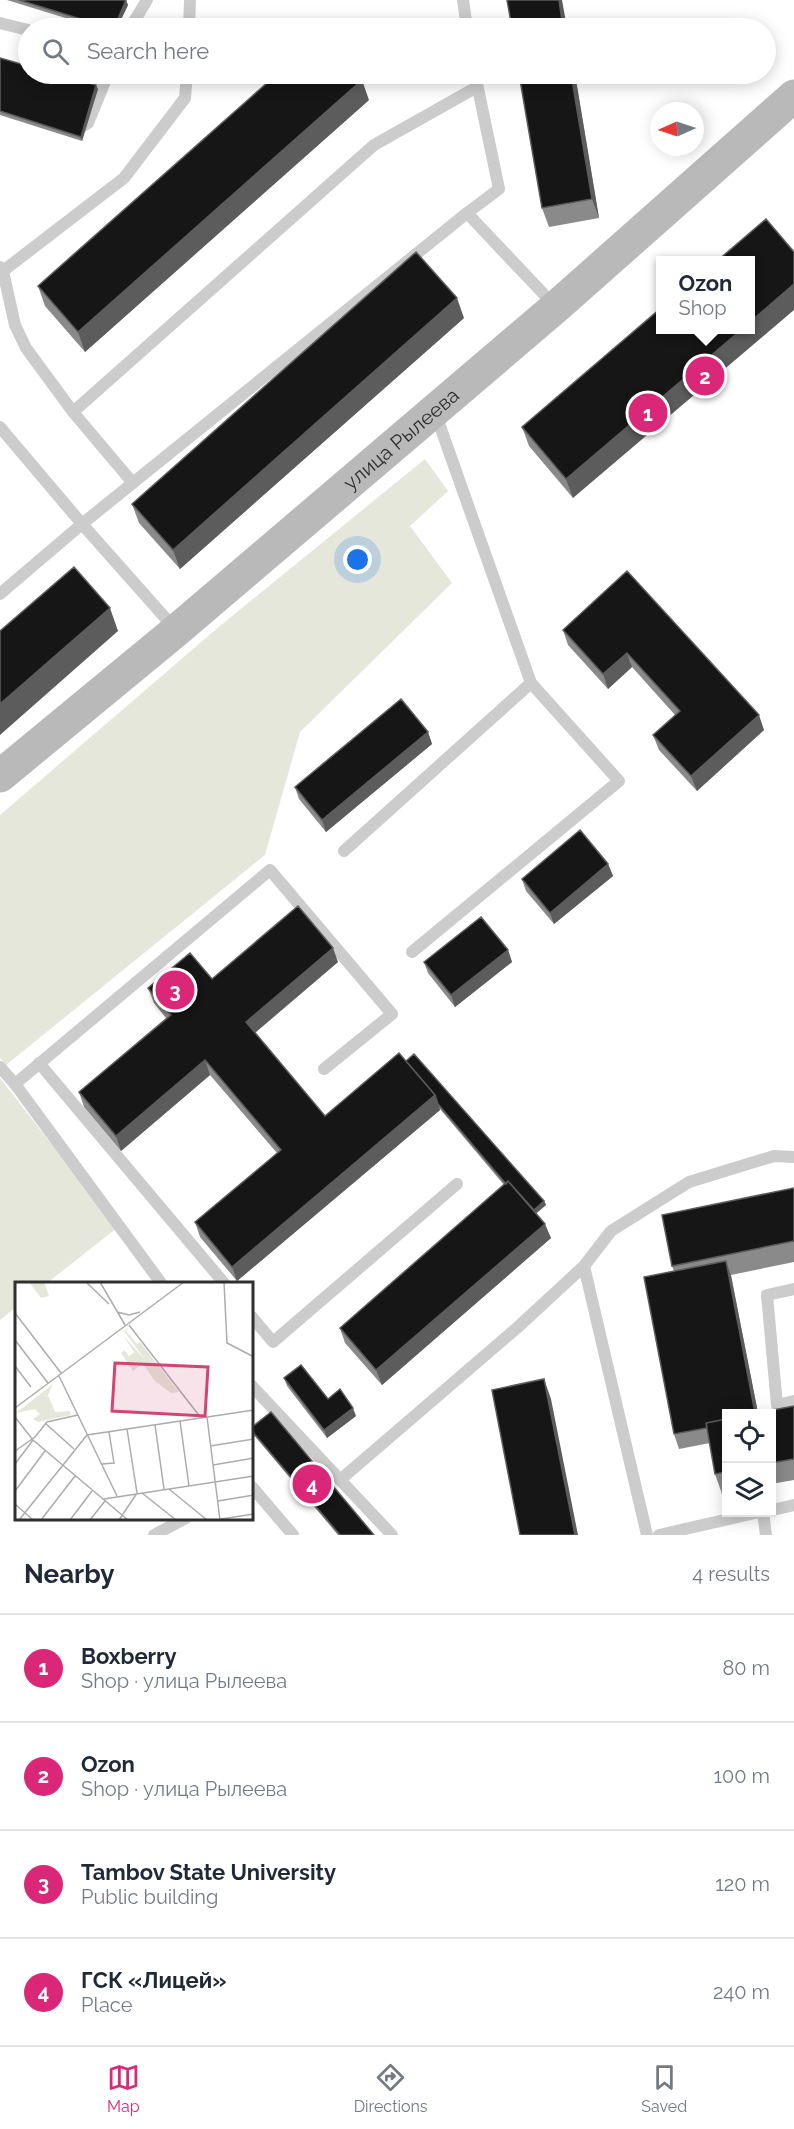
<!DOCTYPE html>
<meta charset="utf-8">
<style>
body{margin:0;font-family:Raleway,sans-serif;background:#f6f6f7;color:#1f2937}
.controls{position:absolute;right:18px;bottom:18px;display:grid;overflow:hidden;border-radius:0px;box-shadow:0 3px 15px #0003}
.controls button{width:54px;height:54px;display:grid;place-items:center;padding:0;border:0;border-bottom:2px solid #e0e1e3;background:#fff;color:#1f2937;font:30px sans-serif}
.compass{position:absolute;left:650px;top:102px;width:54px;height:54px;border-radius:50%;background:#fff;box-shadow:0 3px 15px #0003;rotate:267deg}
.you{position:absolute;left:358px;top:560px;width:21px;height:21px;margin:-15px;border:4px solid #fff;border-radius:50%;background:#1a73e8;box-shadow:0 0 0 9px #1a73e833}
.badge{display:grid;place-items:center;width:39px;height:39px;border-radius:50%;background:#db2777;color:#fff;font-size:20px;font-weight:700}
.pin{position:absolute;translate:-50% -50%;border:3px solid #fff;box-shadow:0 2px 6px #0006}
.popup{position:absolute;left:656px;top:256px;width:99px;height:78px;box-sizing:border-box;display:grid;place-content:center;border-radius:0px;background:#fff;filter:drop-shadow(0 2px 4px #0005);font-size:20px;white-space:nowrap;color:#747a83}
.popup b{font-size:22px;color:#1f2937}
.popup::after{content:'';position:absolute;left:50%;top:100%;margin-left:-12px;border:12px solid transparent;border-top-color:#fff}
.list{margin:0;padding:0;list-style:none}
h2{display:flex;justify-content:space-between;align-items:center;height:78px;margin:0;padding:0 24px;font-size:26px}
h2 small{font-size:20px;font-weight:400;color:#747a83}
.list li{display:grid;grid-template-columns:39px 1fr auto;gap:18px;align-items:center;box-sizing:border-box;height:108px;padding:0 24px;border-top:2px solid #e0e1e3}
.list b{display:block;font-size:22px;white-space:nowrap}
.list p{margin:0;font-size:20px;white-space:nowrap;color:#747a83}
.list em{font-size:20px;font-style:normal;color:#747a83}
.icon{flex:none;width:33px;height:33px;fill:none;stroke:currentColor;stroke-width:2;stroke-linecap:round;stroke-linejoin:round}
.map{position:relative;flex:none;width:794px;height:1535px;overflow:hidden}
.search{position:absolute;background:#fff;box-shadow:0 3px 15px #0003;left:18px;right:18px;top:18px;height:66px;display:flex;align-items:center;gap:15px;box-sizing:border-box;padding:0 21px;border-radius:33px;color:#747a83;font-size:22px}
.sheet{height:510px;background:#fff}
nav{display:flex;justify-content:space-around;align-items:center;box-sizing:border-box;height:84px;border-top:2px solid #e0e1e3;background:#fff;font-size:16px;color:#747a83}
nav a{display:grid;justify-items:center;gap:3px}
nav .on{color:#db2777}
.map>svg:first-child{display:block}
.green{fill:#e5e7db}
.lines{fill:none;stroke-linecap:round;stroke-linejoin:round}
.lane{stroke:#ccc;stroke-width:12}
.secondary{stroke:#b9b9b9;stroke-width:33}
.wall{fill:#8a8a8a}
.shaded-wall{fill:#5c5c5c}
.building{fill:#161616;stroke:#5c5c5c;stroke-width:1.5}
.labels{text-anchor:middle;stroke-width:6;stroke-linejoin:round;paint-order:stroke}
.street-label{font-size:20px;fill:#2f2f2f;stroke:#fff}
.inset-road{fill:none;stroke:#acacac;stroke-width:1.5}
.view{fill:#d34472;fill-opacity:0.15;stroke:#d34472;stroke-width:3}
.inset-edge{fill:none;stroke:#2f2f2f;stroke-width:3}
</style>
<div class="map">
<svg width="794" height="1535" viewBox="0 0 794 1535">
<rect width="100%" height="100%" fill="#fff"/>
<!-- green -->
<path class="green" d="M425 459 448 491 410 526 452 583 300 732 265 855 6 1065 0 1058V815L221 625Z
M0 1078 117 1228 47 1283H16V1307L0 1320Z"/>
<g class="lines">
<!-- lane -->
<path class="lane" d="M463 0 467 28
M0 23 28 30
M130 28 147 0
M189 28 190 0
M76 130 88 123 108 74
M467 213 499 189 475 74
M0 267 3 271 15 325 26 348 73 412 132 482
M3 271 124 178 185 98 187 74
M73 412 374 145 477 87
M0 427 82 524 467 213 554 305
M0 594 82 524 176 630
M344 851 531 683
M412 952 619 781 531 683 435 412
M39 1063 224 1283
M0 1067 15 1084 161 1283
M15 1084 270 870 392 1014 324 1069
M794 1289 767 1295 777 1405 794 1401
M252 1317 273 1342 457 1184
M252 1386 392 1535
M340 1480 518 1327 584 1266
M252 1487 293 1535
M772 1510 794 1505
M763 1512 766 1535
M154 1535 186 1518
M647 1535 584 1266 611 1231 689 1182 774 1156 794 1157
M659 1535 759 1512"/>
<!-- secondary -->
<path class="secondary" id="s1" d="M0 776 177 630 556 307 794 96"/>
</g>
<!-- wall -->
<path class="wall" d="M7 0H125L128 5 117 28H98Z
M0 58 98 89 82 141 0 115Z
M519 74H575L599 218 549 227 542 208Z
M369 100 85 352 45 306 38 286Z
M660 309 573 498 529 446 522 427Z
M464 318 180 569 139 523 132 504Z
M627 571 764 730 697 791 659 750 653 735 675 715 632 667 608 689 568 645 563 630Z
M428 732 432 744 326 832 299 799 295 787Z
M608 864 613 876 554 924 526 891 522 879Z
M508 950 512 962 455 1007 428 973 424 962Z
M338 962 255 1033 325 1116 406 1061 544 1201 546 1205 536 1213 551 1238 382 1385 345 1343 340 1328 504 1185 440 1109V1110L237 1281 200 1237 195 1222 277 1153 210 1075 121 1151 84 1107 79 1092 166 1018 154 1003 148 988Z
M794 1188V1262L731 1275 758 1413 794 1406V1480L771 1484V1413H726V1493L722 1494 715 1474 710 1443 679 1449 674 1434V1271L672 1266Z
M284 1378 328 1399 356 1416 327 1438 287 1386Z
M252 1427 374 1535H338L252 1433Z"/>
<!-- shaded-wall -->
<path class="shaded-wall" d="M126 0 128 5 117 28H114Z
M559 0H562L567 28H563Z
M571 74H575L599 218 592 199Z
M362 80 369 100 85 352 78 332Z
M96 85 98 89 82 141 81 137Z
M794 284V310L573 498 566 479 741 330H750V322Z
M457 298 464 318 180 569 173 550Z
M110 608 118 631 0 735V704Z
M627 653 632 667 608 689 603 674Z
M759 715 764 730 697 791 691 776Z
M428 732 432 744 326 832 322 820Z
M608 864 613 876 554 924 550 913Z
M333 948 338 962 251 1036 246 1022Z
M508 950 512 962 455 1007 451 995Z
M205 1060 210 1075 121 1151 116 1136Z
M435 1095 440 1110 237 1281 232 1267Z
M544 1201 546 1205 532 1217 530 1213Z
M545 1224 551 1238 382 1385 376 1370Z
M726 1261 731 1276 758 1413H755Z
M544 1379 551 1399 578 1535H575Z
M353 1408 356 1416 327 1438 324 1430Z"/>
<!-- building -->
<path class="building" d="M19 0H126L114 28H110Z
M507 0H559L563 28H512Z
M0 58 28 66V74H56L96 85 81 137 0 111Z
M277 74H356L362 80 78 332 38 286Z
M519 74H571L592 199 542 208Z
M766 219 794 252V284L750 322V261H717Z
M416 252 457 298 173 550 132 504Z
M660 309V330H741L566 479 522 427Z
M74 567 110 608 0 704V631Z
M627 571 759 715 691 776 653 735 680 711 627 653 603 674 563 630Z
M401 699 428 732 322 820 295 787Z
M580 830 608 864 550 913 522 879Z
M298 906 333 948 246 1022 325 1116 399 1053 435 1095 232 1267 195 1222 281 1150 205 1060 116 1136 79 1092 171 1015 148 988 190 953 212 979Z
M481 917 508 950 451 995 424 962Z
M414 1054 544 1201 534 1210 508 1181 506 1184 438 1104 435 1095 406 1061Z
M508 1181 545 1224 376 1370 340 1328Z
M794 1188V1241L672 1266 662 1215Z
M726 1261 755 1413H726V1419L706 1423 707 1428 674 1434 644 1277Z
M301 1365 328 1399 340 1389 353 1408 324 1430 284 1378Z
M544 1379 575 1535H520L492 1390Z
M794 1406V1459L771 1463V1413H756Z
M271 1412 374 1535H340L252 1431V1427Z
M726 1419V1472L715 1474 706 1423Z"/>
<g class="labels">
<!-- street labels -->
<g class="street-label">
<text dy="7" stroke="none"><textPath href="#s1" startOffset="524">улица Рылеева</textPath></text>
</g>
</g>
<!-- overview -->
<g transform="translate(15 1282)">
<rect width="238" height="238" fill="#fff"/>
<path d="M14 0H29L34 14 26 16ZM114 45 111 49 122 62 125 60 164 110 156 111 140 99 128 82 118 89 106 71 109 68 114 74 119 70 108 53 131 79 109 49ZM38 102 33 113 40 130 55 129 56 133 23 140 18 137 25 132 20 127 1 131Z" fill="#e5e7db"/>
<path class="inset-road" d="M71 0 94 22M85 0 110 43M209 0 212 61 239 75M102 30 114 33 125 30M0 31 46 91M114 43 186 136M0 58 33 101M0 84 16 105M44 94 102 214M0 126 169 0M0 135 18 158 113 238M192 135 205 238M165 139 174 204M30 141 59 167M140 143 149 207M112 147 122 211M195 164 239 157M0 169 20 155 32 140 63 133M0 182 18 158M87 182 99 181 94 150M198 183 239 176M154 207 192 238M0 209 30 169M127 211 161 238M89 217 239 194M203 219 239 213M0 222 18 238M206 237 239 232M4 238 72 153 239 128M26 238 60 194M55 238 77 209M75 238 90 219M104 238 122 211"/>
<path class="view" d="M100 81 193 85 190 134 97 129Z"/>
<rect width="238" height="238" class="inset-edge"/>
</g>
</svg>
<div class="controls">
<button><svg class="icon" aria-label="locate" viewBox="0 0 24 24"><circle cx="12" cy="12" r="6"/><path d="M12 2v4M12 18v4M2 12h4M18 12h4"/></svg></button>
<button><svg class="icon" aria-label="layers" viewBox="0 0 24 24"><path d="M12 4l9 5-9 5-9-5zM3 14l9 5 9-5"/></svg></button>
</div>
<svg class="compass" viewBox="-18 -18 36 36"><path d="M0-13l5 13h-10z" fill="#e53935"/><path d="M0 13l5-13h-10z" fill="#747a83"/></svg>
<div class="you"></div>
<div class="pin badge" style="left:648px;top:413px">1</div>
<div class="pin badge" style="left:705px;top:376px">2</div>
<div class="popup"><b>Ozon</b>Shop</div>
<div class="pin badge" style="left:175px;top:990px">3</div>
<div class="pin badge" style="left:312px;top:1484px">4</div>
<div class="search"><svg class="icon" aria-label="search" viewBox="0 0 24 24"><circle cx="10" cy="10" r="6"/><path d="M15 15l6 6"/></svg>Search here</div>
</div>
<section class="sheet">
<h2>Nearby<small>4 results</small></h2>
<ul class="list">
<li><span class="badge">1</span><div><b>Boxberry</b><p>Shop · улица Рылеева</p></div><em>80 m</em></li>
<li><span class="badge">2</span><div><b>Ozon</b><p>Shop · улица Рылеева</p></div><em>100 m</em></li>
<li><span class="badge">3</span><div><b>Tambov State University</b><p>Public building</p></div><em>120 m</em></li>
<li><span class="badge">4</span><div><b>ГСК «Лицей»</b><p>Place</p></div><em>240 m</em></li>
</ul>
</section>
<nav>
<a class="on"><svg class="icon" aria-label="map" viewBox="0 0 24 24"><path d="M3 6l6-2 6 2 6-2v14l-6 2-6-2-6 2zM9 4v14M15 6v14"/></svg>Map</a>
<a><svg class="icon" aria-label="directions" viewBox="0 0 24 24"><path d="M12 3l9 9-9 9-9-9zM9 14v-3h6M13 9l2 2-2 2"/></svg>Directions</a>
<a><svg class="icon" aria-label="saved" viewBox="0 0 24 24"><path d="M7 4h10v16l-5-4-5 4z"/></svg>Saved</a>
</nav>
